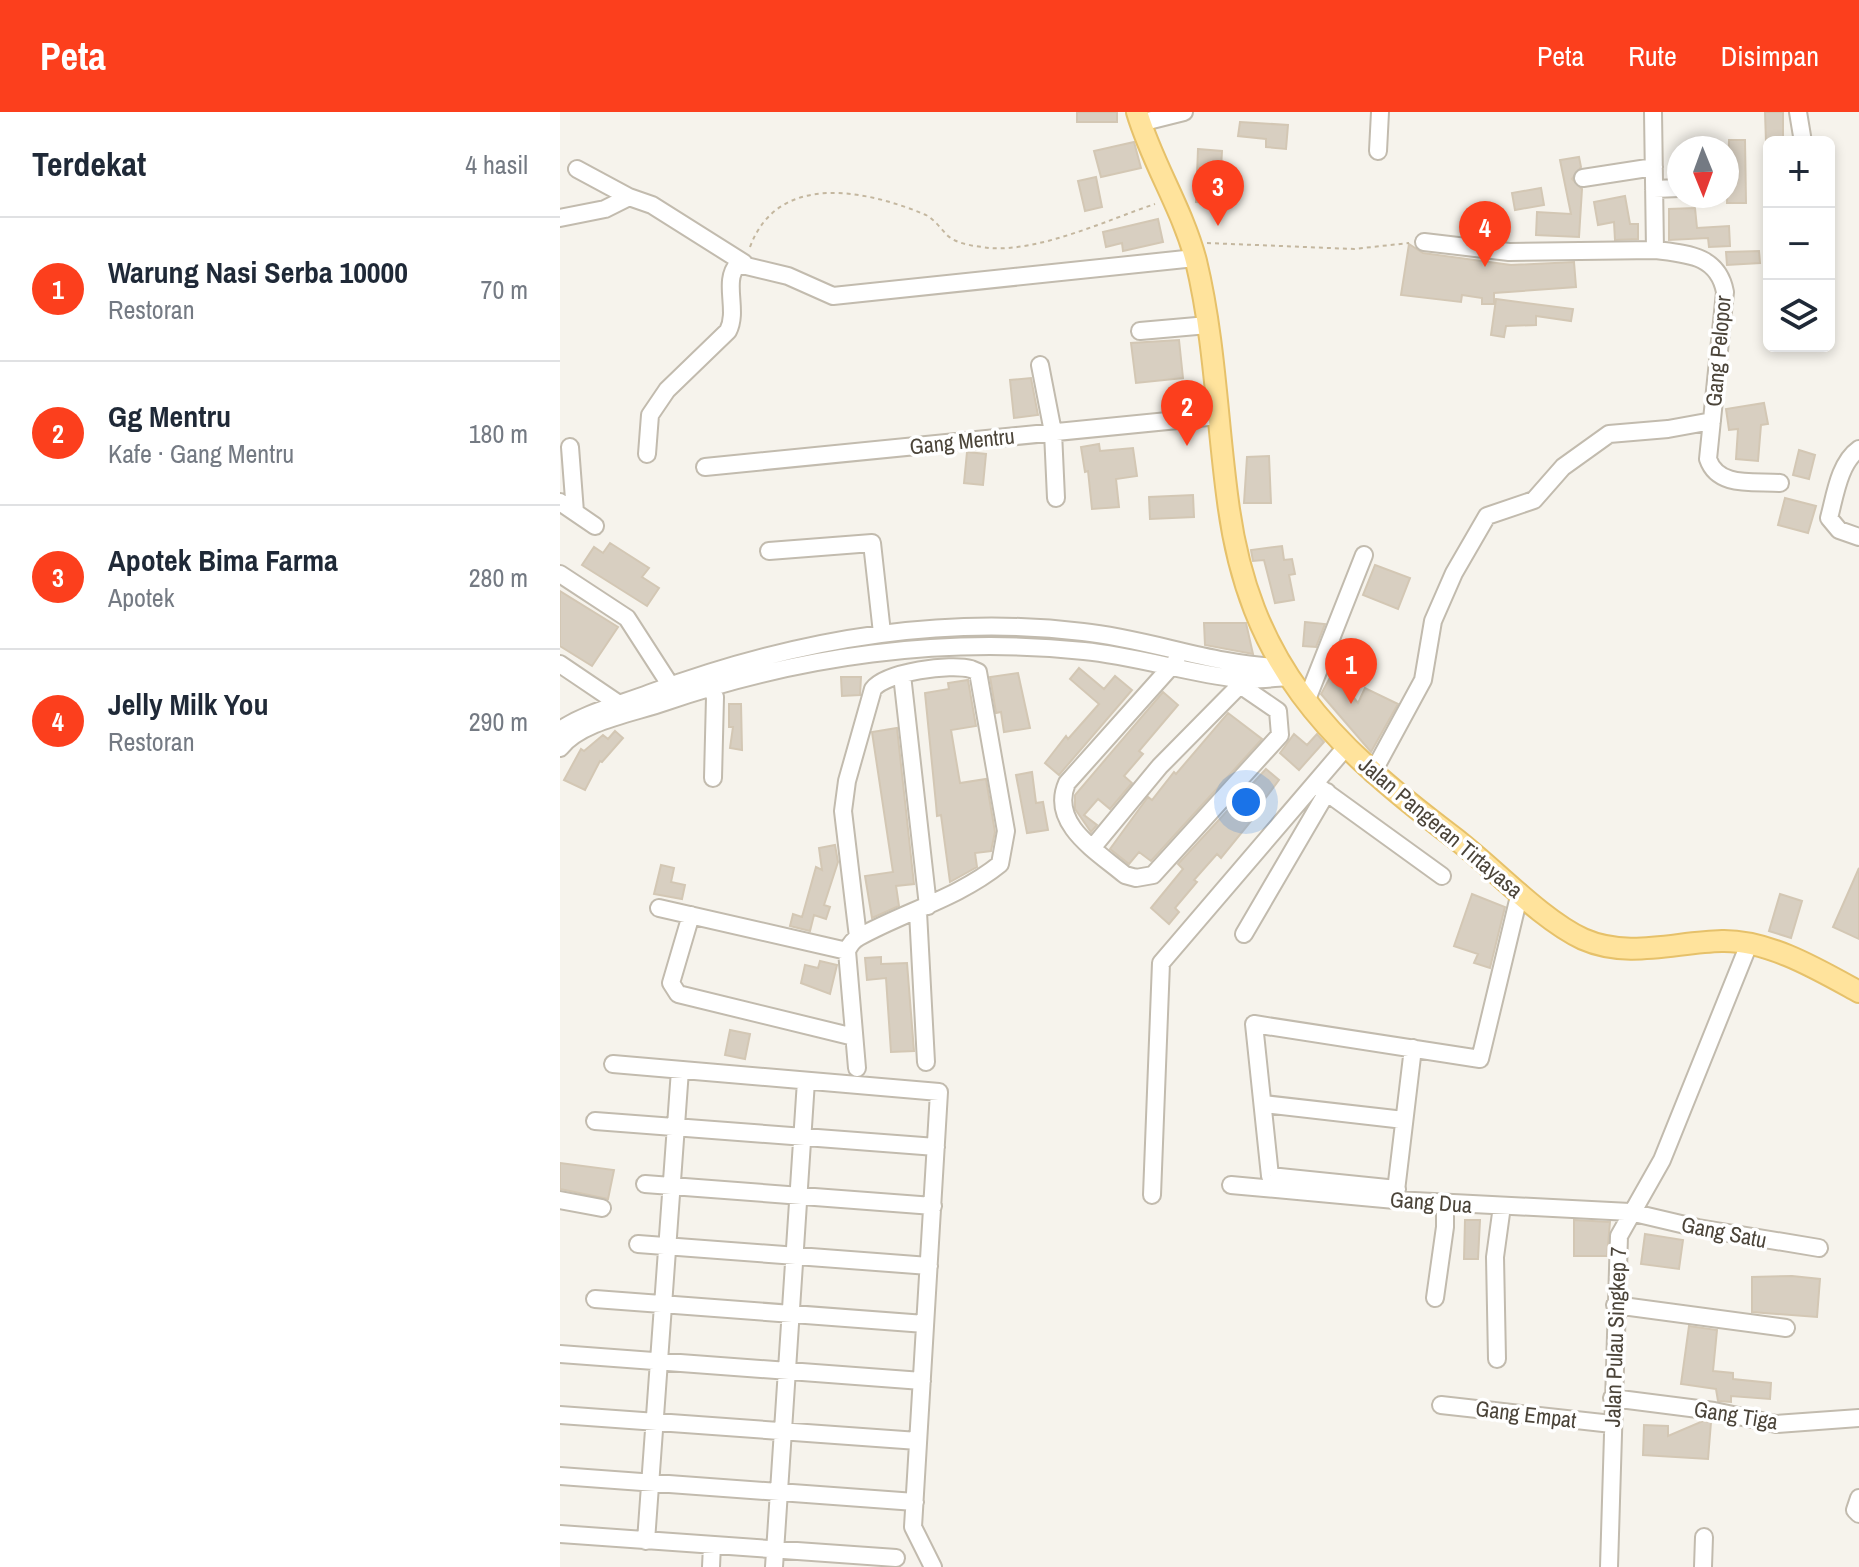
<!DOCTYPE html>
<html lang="id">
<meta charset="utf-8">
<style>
body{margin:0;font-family:"Archivo Narrow",sans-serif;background:#f6f6f7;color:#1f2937}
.controls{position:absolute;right:24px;top:24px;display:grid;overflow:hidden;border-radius:12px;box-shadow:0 4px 12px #0003}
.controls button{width:72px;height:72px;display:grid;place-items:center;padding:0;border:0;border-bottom:2px solid #e0e1e3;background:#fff;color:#1f2937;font:40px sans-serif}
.compass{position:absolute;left:1107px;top:24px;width:72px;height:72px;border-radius:50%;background:#fff;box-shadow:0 4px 12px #0003;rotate:179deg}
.you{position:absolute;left:686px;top:690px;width:28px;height:28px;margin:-20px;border:6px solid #fff;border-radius:50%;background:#1a73e8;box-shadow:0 0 0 12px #1a73e833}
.badge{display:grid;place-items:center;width:52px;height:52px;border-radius:50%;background:#fc3f1d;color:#fff;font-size:26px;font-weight:700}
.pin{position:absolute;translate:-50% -66px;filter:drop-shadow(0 2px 4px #0008)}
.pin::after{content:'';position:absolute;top:42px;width:28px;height:24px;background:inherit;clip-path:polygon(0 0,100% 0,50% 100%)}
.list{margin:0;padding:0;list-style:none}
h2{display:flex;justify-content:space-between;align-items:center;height:104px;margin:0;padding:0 32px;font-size:34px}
h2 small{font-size:26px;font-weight:400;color:#747a83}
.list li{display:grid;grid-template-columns:52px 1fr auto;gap:24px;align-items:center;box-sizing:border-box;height:144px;padding:0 32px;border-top:2px solid #e0e1e3}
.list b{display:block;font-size:30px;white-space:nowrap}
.list p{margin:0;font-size:26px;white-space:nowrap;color:#747a83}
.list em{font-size:26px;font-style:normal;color:#747a83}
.icon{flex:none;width:44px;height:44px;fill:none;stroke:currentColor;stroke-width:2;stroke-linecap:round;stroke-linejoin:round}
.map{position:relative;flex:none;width:1299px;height:1455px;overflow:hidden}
header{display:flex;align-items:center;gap:48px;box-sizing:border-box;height:112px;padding:0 40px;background:#fc3f1d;color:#fff}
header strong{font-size:38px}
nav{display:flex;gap:44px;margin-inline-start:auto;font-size:28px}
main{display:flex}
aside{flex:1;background:#fff}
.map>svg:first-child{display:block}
.building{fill:#d8cfc1;stroke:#d3c7b4;stroke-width:2}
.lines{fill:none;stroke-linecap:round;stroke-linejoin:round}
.minor-casing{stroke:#c2bbae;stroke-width:20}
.major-casing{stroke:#e6c16a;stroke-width:24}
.path{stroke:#c4b79f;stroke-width:2;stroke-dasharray:4 4;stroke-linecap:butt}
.minor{stroke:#fff;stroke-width:16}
.major{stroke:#ffe39c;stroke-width:20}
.labels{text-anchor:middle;stroke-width:7;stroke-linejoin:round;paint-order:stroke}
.street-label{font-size:22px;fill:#4b4439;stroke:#fff}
</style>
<header>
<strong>Peta</strong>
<nav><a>Peta</a><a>Rute</a><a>Disimpan</a></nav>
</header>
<main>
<aside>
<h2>Terdekat<small>4 hasil</small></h2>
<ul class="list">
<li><span class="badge">1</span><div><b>Warung Nasi Serba 10000</b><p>Restoran</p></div><em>70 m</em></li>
<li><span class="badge">2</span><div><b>Gg Mentru</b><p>Kafe · Gang Mentru</p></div><em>180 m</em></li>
<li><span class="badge">3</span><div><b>Apotek Bima Farma</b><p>Apotek</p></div><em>280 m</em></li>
<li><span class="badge">4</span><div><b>Jelly Milk You</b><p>Restoran</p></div><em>290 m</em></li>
</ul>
</aside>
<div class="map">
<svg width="1299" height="1455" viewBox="0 0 1299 1455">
<rect width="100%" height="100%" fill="#f6f3ec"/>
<!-- building -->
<path class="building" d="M517 0H557V10H517Z
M1205 0H1223V30H1206Z
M680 10 728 13 726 37 706 35V27L678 24Z
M1169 28H1185L1186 91H1167Z
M574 30 581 56 541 65 534 39Z
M638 37 662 39 659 92 636 90Z
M1019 45 1021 55 1012 67 1022 77 1019 125 976 123 977 100 1011 102 1000 48Z
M536 65 542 95 525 99 518 69Z
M981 76 984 93 955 98 952 81Z
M1065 84 1070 112H1078V127L1055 128 1054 110 1038 113 1034 90Z
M1135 96 1137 116 1169 114 1170 134 1149 135 1148 126 1109 128V97Z
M598 107 603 130 563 139 562 131 546 135 543 120Z
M849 132 863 141 951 153 1014 150 1016 175 934 181V192H922V186L902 183 901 190 841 183Z
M1199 139 1200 151 1167 153 1166 140Z
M936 187 1013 197 1011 209 976 204V213L946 214 944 225 931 223Z
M619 228 623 266 576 271 571 231Z
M471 266 478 303 454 306 450 268Z
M1204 291 1208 312 1201 313 1198 349 1176 347 1178 317 1169 318 1166 297Z
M539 332 540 339 573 336 577 364 556 367 559 395 532 397 528 359 525 360 521 335Z
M1239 338 1255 343 1249 367 1233 363Z
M407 340 426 342 423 373 404 371Z
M709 344 711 391H684L687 345Z
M633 383 634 405 590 407 589 385Z
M1225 386 1256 394 1248 421 1218 413Z
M50 431 89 456 82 465 99 476 87 494 22 453 34 435 43 441Z
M722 434 724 448 732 447 735 462 729 463 734 488 715 491 704 448 693 449 691 438Z
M815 453 850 466 838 497 803 483Z
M0 479 58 515 32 554 0 534Z
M745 510 765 512 756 535 743 534Z
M644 511H686L693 542 645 533Z
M519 556 544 577 555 564 572 578 499 663 485 651 506 624 508 627 539 592 510 567Z
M773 560 798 591 805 576 838 592 811 640 761 582Z
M458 561 470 616 444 620 441 600 436 601 430 565Z
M281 565H301L300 583 282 584Z
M408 568 416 614 391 618 400 671 426 667 435 720 431 739 415 741 417 755 390 770 381 703 377 704 376 692 365 581 389 577 388 571Z
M603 580 618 593 579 639 583 642 564 664 572 671 550 697 538 687 524 703 537 713 531 720 515 697V683Z
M169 592H181L182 638 170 636 173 615H169Z
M668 601 702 627 591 749 579 740 569 752 550 737 588 685 592 688 614 660 616 662Z
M337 616 354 772 336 774 339 794 312 806 305 764 333 760 312 620Z
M55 619 63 626 42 650 40 649 25 678 4 668 21 637 24 639 43 623 48 627Z
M734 622 747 633 757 622 764 630 739 658 720 641Z
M706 657 719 668 698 696 700 698 661 746 657 742 634 768 637 770 615 796 619 800 609 812 591 796 623 757 618 752Z
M472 660 476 691 483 690 488 718 467 721 456 663Z
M275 733 278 750 264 793 270 795 266 807 254 803 250 819 230 814 233 802 242 805 256 755 262 758 259 736Z
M101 753 114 756 111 770 125 773 122 787 94 782Z
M1299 756V827L1273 815Z
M912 782 945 795 930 856 914 851 918 842 894 834Z
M1220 782 1242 789 1231 826 1209 819Z
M321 845V852L347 851 354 939 331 940 326 866 307 868 305 846Z
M260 849 277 853 270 882 241 871 245 853 258 856Z
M170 918 190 922 185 947 165 943Z
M0 1051 54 1058 48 1087 0 1077Z
M905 1108H920L918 1147H904Z
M1014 1108 1050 1110 1047 1144H1014Z
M1085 1122 1123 1128 1119 1157 1081 1152Z
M1232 1164 1260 1167 1257 1205 1192 1200V1165Z
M1129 1214 1157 1218 1153 1259 1173 1261V1267L1211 1271 1210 1287 1171 1284V1290L1158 1289 1156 1277 1121 1272Z
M1143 1309 1151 1310 1148 1347 1083 1343 1084 1313 1108 1314V1324Z"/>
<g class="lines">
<!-- minor casing -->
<g class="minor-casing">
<path id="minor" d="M1093 0 1095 138C1127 142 1158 143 1165 180L1148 347C1158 376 1193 369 1220 371
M1238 0 1243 30
M580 11 624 0
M818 39 820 0
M17 57 69 85 92 93 184 151
M1023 66 1094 55
M1094 77 1119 76
M0 106 45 97 69 85
M864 130 949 140 1095 138
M580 219 648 213
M480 253 493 320 496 386
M10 335 15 400
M1299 337C1279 351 1275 384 1269 406L1279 418 1299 425
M87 342 90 303 107 278 168 219C179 198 162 169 178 152L228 164 273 184 635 146
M145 355 658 304
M0 390 35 414
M209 439 312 431 322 521
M0 462 67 506 116 582
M616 549 507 671C489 712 538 740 565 763L576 766 593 763 720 623 718 599 680 573
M0 552 65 596
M342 563 368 794
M147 567 155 585 153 666
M746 590 804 443
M0 618C27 600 59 593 90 581 228 530 376 502 523 520 590 527 652 553 720 555
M0 636C21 609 74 601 105 590 239 544 382 524 524 539 576 544 627 561 679 567 695 569 712 566 728 565
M812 662 863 568 873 509 894 461 927 404 974 388 1003 355 1049 322 1108 317 1152 309
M759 675 882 764
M533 735 600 654 680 573 683 563
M99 796 287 839C290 832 293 828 299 825 346 799 398 786 440 752L446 719 418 560 411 557C391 551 326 560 313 577L287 669 283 699 298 825
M358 800 366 950
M131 803 111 871 118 882 294 925
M684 822 767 680
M287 839 297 956
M53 952 379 980 353 1415 373 1455
M704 992 844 1008
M35 1009 376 1035
M85 1072 373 1094
M671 1073 835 1088 1070 1100 1138 1116 1259 1136
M837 1077 710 1064 694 912 920 947 960 780
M592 1083 601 851 786 635
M835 1087 853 936
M0 1088 42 1096
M78 1132 369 1154
M875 1186 885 1115V1091
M35 1187 365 1212
M1055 1193 1226 1216
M0 1242 362 1269
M937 1247 935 1145 942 1094
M1052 1286 1154 1299 1216 1312 1299 1306
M881 1293 1052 1312
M0 1303 358 1329
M0 1364 355 1390
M1299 1386 1295 1398 1299 1402
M0 1422 336 1446
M86 1429 120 958
M151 1455 152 1433
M214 1455 246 969
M1049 1455 1059 1124 1102 1048 1189 832
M1143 1455 1144 1425"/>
</g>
<!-- major casing -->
<g class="major-casing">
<path id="major" d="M577 0C592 51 623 98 636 149 655 228 657 310 668 390 689 552 768 630 892 724 932 754 980 807 1023 827 1068 847 1115 830 1162 829 1209 828 1259 858 1299 880"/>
</g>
<!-- path -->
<path class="path" d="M647 131 794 137 849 131
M190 135C218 59 307 78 366 103 375 108 381 117 388 124 399 133 416 134 429 136 480 140 547 108 595 92"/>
<!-- minor -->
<use href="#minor" class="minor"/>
<!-- major -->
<use href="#major" class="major"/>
</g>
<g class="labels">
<!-- street labels -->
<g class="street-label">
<text transform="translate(1158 239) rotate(-85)" y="8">Gang Pelopor</text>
<text transform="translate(402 329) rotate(-6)" y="8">Gang Mentru</text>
<text transform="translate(881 715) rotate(40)" y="8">Jalan Pangeran Tirtayasa</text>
<text transform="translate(871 1090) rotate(4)" y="8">Gang Dua</text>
<text transform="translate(1164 1120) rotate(11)" y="8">Gang Satu</text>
<text transform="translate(1055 1225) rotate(-88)" y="8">Jalan Pulau Singkep 7</text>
<text transform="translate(966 1302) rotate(7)" y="8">Gang Empat</text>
<text transform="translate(1176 1303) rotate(9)" y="8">Gang Tiga</text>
</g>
</g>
</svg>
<div class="controls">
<button>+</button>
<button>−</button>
<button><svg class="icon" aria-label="layers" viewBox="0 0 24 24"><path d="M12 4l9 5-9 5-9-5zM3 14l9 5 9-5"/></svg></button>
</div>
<svg class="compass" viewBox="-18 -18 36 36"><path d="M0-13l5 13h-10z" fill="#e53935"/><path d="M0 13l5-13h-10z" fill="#747a83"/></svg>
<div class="you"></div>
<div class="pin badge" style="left:791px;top:592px">1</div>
<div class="pin badge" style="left:627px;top:334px">2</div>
<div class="pin badge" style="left:658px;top:114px">3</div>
<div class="pin badge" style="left:925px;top:155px">4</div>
</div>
</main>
